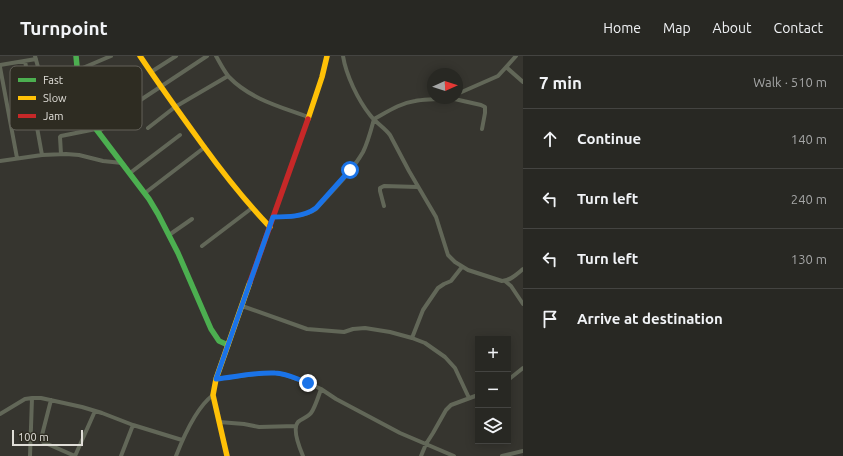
<!DOCTYPE html>
<meta charset="utf-8">
<style>
body{margin:0;font-family:Ubuntu,sans-serif;background:#343430;color:#f1f3f6}
.controls{position:absolute;right:12px;bottom:12px;display:grid;overflow:hidden;border-radius:0px;box-shadow:0 2px 10px #0003}
.controls button{width:36px;height:36px;display:grid;place-items:center;padding:0;border:0;border-bottom:1px solid #444441;background:#282823;color:#f1f3f6;font:20px sans-serif}
.compass{position:absolute;left:427px;top:12px;width:36px;height:36px;border-radius:50%;background:#282823;box-shadow:0 2px 10px #0003;rotate:87deg}
.scale{position:absolute;left:12px;bottom:10px;width:71px;box-sizing:border-box;padding-left:4px;border:2px solid #e0ded8;border-top:0;font-size:11px;line-height:14px;white-space:nowrap;color:#e0ded8;-webkit-text-stroke:3px #2e2c22;paint-order:stroke}
.stop{position:absolute;width:12px;height:12px;margin:-9px;border:3px solid #1a73e8;border-radius:50%;background:#fff}
.stop.end{background:#1a73e8;border-color:#fff;box-shadow:0 1px 4px #0008}
.list{margin:0;padding:0;list-style:none}
h2{display:flex;justify-content:space-between;align-items:center;height:52px;margin:0;padding:0 16px;font-size:17px}
h2 small{font-size:13px;font-weight:400;color:#a5a6a6}
.list li{display:grid;grid-template-columns:26px 1fr auto;gap:12px;align-items:center;box-sizing:border-box;height:60px;padding:0 16px;border-top:1px solid #444441}
.list b{display:block;font-size:15px;white-space:nowrap}
.list em{font-size:13px;font-style:normal;color:#a5a6a6}
.icon{flex:none;width:22px;height:22px;fill:none;stroke:currentColor;stroke-width:2;stroke-linecap:round;stroke-linejoin:round}
.map{position:relative;flex:none;width:523px;height:400px;overflow:hidden}
header{display:flex;align-items:center;gap:24px;box-sizing:border-box;height:56px;padding:0 20px;background:#282823;border-bottom:1px solid #444441}
header strong{font-size:19px}
nav{display:flex;gap:22px;margin-inline-start:auto;font-size:14px}
main{display:flex}
aside{flex:1;background:#282823}
.map>svg:first-child{display:block}
.lines{fill:none;stroke-linecap:round;stroke-linejoin:round}
.street{stroke:#626758;stroke-width:4}
.fast{stroke:#4caf50;stroke-width:5.5}
.slow{stroke:#ffc107;stroke-width:5.5}
.jam{stroke:#c62828;stroke-width:5.5}
.route{stroke:#1a73e8;stroke-width:5}
.key{fill:#2e2c22;stroke:#636159;stroke-width:1}
.key-label{font-size:11px;fill:#e0ded8}
</style>
<header>
<strong>Turnpoint</strong>
<nav><a>Home</a><a>Map</a><a>About</a><a>Contact</a></nav>
</header>
<main>
<div class="map">
<svg width="523" height="400" viewBox="0 0 523 400">
<rect width="100%" height="100%" fill="#36352f"/>
<g class="lines">
<!-- street -->
<path class="street" d="M35 0 38 11 45 16 78 14 111 0
M216 0C220 7 224 15 229 21 250 43 281 51 308 61
M343 0C346 19 358 44 370 59 376 67 385 72 390 79L409 115 436 161 448 199 455 206 468 214 502 225C510 225 517 218 523 213
M25 5 42 99
M0 9 36 3
M0 11 17 102
M506 11 523 26
M151 16 176 0
M457 38 498 20 516 0
M87 40 128 21
M450 42 481 49 485 51V57L482 73
M35 58 46 56 38 19V15L39 13
M148 72 175 51 228 20
M98 76 139 45 207 0
M61 98 60 81 61 80 96 73
M0 105 42 99 66 98 79 99 103 105 122 107
M130 117 180 79
M145 137 205 91
M384 150 380 135V132L384 130 418 131
M273 161C287 161 304 161 316 153 332 135 351 117 363 96 368 86 371 74 374 63 387 56 400 47 415 45 424 43 434 44 443 42
M169 179 192 163
M202 190 252 152
M505 225 511 230 523 248
M242 250 307 273 344 276 353 273 365 272 390 276 412 282 425 287 445 301 455 312 469 342
M412 282 423 254 438 232 444 228 451 225 462 211
M216 323 264 317H276L286 319 308 327 321 333 336 343 400 377 454 400
M508 324 523 312
M51 344 42 379 43 386 75 400
M0 358 25 343 32 342H41L82 351 102 357 133 369 182 384
M219 366 244 368 259 371 296 370
M30 400 32 342
M75 400 95 355
M121 400 133 369
M176 400C183 382 197 351 213 339
M303 400C300 393 292 373 298 366 301 363 308 361 311 357 314 353 319 339 321 333
M421 400 426 388 433 377 446 354 451 349 478 339
M502 400 523 395"/>
<!-- fast -->
<path class="fast" d="M76 0 78 21 87 38 93 66 96 73 149 143 158 158 178 197 211 273 219 285 228 289"/>
<!-- slow -->
<path class="slow" d="M140 0C160 30 181 59 202 88 223 117 245 145 270 171
M308 63 322 21 327 0
M227 400 213 339 216 323 250 226"/>
<!-- jam -->
<path class="jam" d="M250 226 308 63"/>
</g>
<g class="lines">
<!-- route -->
<path class="route" d="M308 327C297 323 286 317 275 317 257 316 235 321 216 323L273 161C287 161 304 161 316 152L350 114"/>
</g>
<!-- legend -->
<rect x="10" y="10" width="132" height="64" rx="6" class="key"/>
<rect x="18" y="22" width="18" height="4" fill="#4caf50"/>
<rect x="18" y="40" width="18" height="4" fill="#ffc107"/>
<rect x="18" y="58" width="18" height="4" fill="#c62828"/>
<g class="key-label">
<text x="43" y="28">Fast</text>
<text x="43" y="46">Slow</text>
<text x="43" y="64">Jam</text>
</g>
</svg>
<div class="controls">
<button>+</button>
<button>−</button>
<button><svg class="icon" aria-label="layers" viewBox="0 0 24 24"><path d="M12 4l9 5-9 5-9-5zM3 14l9 5 9-5"/></svg></button>
</div>
<svg class="compass" viewBox="-18 -18 36 36"><path d="M0-13l5 13h-10z" fill="#e53935"/><path d="M0 13l5-13h-10z" fill="#a5a6a6"/></svg>
<div class="scale">100 m</div>
<div class="stop" style="left:350px;top:114px"></div>
<div class="stop end" style="left:308px;top:327px"></div>
</div>
<aside>
<h2>7 min<small>Walk · 510 m</small></h2>
<ul class="list">
<li><svg class="icon" aria-label="ahead" viewBox="0 0 24 24"><path d="M12 20V5M6 11l6-6 6 6"/></svg><div><b>Continue</b></div><em>140 m</em></li>
<li><svg class="icon" aria-label="left" viewBox="0 0 24 24"><path d="M17 20v-9H6M10 6l-5 5 5 5"/></svg><div><b>Turn left</b></div><em>240 m</em></li>
<li><svg class="icon" aria-label="left" viewBox="0 0 24 24"><path d="M17 20v-9H6M10 6l-5 5 5 5"/></svg><div><b>Turn left</b></div><em>130 m</em></li>
<li><svg class="icon" aria-label="arrive" viewBox="0 0 24 24"><path d="M6 21V4h12l-3 4 3 4H6"/></svg><div><b>Arrive at destination</b></div></li>
</ul>
</aside>
</main>
